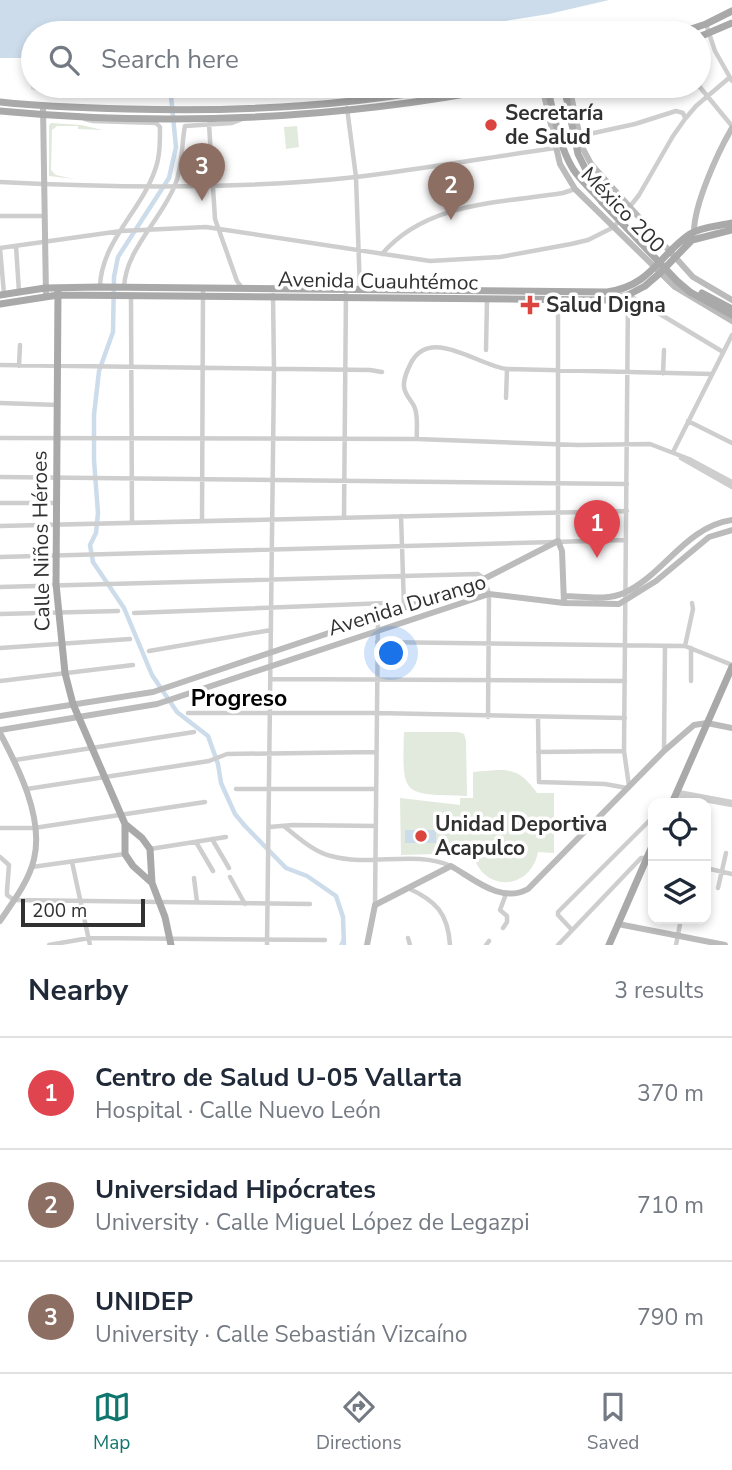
<!DOCTYPE html>
<meta charset="utf-8">
<style>
body{margin:0;font-family:"Nunito Sans",sans-serif;background:#f2f2f3;color:#1f2937}
.controls{position:absolute;right:21px;bottom:21px;display:grid;overflow:hidden;border-radius:14px;box-shadow:0 4px 10px #0003}
.controls button{width:63px;height:63px;display:grid;place-items:center;padding:0;border:0;border-bottom:2px solid #e0e1e3;background:#fff;color:#1f2937;font:35px sans-serif}
.scale{position:absolute;left:21px;bottom:18px;width:124px;box-sizing:border-box;padding-left:7px;border:4px solid #313131;border-top:0;font-size:19px;line-height:24px;white-space:nowrap;color:#313131;-webkit-text-stroke:5px #fff;paint-order:stroke}
.you{position:absolute;left:392px;top:654px;width:24px;height:24px;margin:-18px;border:5px solid #fff;border-radius:50%;background:#1a73e8;box-shadow:0 0 0 10px #1a73e833}
.badge{display:grid;place-items:center;width:46px;height:46px;border-radius:50%;background:#0f766e;color:#fff;font-size:23px;font-weight:700}
.pin{position:absolute;translate:-50% -58px;filter:drop-shadow(0 2px 4px #0008)}
.pin::after{content:'';position:absolute;top:37px;width:24px;height:21px;background:inherit;clip-path:polygon(0 0,100% 0,50% 100%)}
.list{margin:0;padding:0;list-style:none}
h2{display:flex;justify-content:space-between;align-items:center;height:91px;margin:0;padding:0 28px;font-size:30px}
h2 small{font-size:23px;font-weight:400;color:#747a83}
.list li{display:grid;grid-template-columns:46px 1fr auto;gap:21px;align-items:center;box-sizing:border-box;height:112px;padding:0 28px;border-top:2px solid #e0e1e3}
.list b{display:block;font-size:26px;white-space:nowrap}
.list p{margin:0;font-size:23px;white-space:nowrap;color:#747a83}
.list em{font-size:23px;font-style:normal;color:#747a83}
.icon{flex:none;width:38px;height:38px;fill:none;stroke:currentColor;stroke-width:2;stroke-linecap:round;stroke-linejoin:round}
.map{position:relative;flex:none;width:732px;height:945px;overflow:hidden}
.search{position:absolute;background:#fff;box-shadow:0 4px 10px #0003;left:21px;right:21px;top:21px;height:77px;display:flex;align-items:center;gap:18px;box-sizing:border-box;padding:0 24px;border-radius:38px;color:#747a83;font-size:26px}
.sheet{height:427px;background:#fff}
nav{display:flex;justify-content:space-around;align-items:center;box-sizing:border-box;height:98px;border-top:2px solid #e0e1e3;background:#fff;font-size:19px;color:#747a83}
nav a{display:grid;justify-items:center;gap:4px}
nav .on{color:#0f766e}
.map>svg:first-child{display:block}
.green{fill:#e2e9dd}
.water{fill:#cddceb}
.lines{fill:none;stroke-linecap:round;stroke-linejoin:round}
.stream{stroke:#cddceb;stroke-width:2}
.canal{stroke:#cddceb;stroke-width:4.5}
.street{stroke:#cecece;stroke-width:4.5}
.secondary{stroke:#bbb;stroke-width:6}
.primary{stroke:#a9a9a9;stroke-width:7}
.primary-bridge{stroke:#a9a9a9;stroke-width:7}
.poi-dot{fill:#db453f;stroke:#fff;stroke-width:2.5}
.labels{text-anchor:middle;stroke-width:7;stroke-linejoin:round;paint-order:stroke}
.poi-label{font-size:21px;font-weight:bold;fill:#313131;stroke:#fff;text-anchor:start}
.street-label{font-size:21px;fill:#313131;stroke:#fff}
.neighbourhood-label{font-size:23px;font-weight:bold;fill:#000;stroke:#fff}
</style>
<div class="map">
<svg width="732" height="945" viewBox="0 0 732 945">
<rect width="100%" height="100%" fill="#fff"/>
<!-- green -->
<path class="green" d="M31 85 33 86H64L62 92C52 92 40 93 31 89Z
M51 123 81 125 103 130 78 129V126H57L52 130 51 170 56 175 74 179 49 176V125Z
M297 126 299 147 286 149 284 127Z
M404 732H458L464 734 466 741 467 796C402 794 402 797 404 732Z
M497 770C517 769 526 778 537 793H554V853L538 852C530 892 481 892 473 853L401 855 400 798 460 805V798H473V772Z"/>
<!-- water -->
<path class="water" d="M0 0H609L549 14 430 33H33V58H0Z
M405 830H436V843H405Z"/>
<g class="lines">
<!-- stream -->
<path class="stream" d="M340 945 343 939"/>
<!-- canal -->
<path class="canal" d="M170 86 176 147 169 178 118 257 114 277 113 332 99 371 94 415V460L98 513 96 533 90 545 93 562 124 608 152 675 177 712 208 736 218 764 221 783 235 814 245 826 286 868 307 876 336 896 343 917 344 945"/>
<!-- street -->
<path class="street" d="M706 24 715 51 732 81
M699 86 732 126
M347 108 356 177 360 291
M85 119 93 121 156 123 160 127C160 142 160 157 155 170 141 211 101 242 100 287
M209 124 215 219 237 281 242 288
M580 136 635 124 676 111 683 113 685 118
M0 182C117 188 240 190 356 177 423 169 490 157 556 148
M0 216H45
M16 246 19 292
M0 248 121 231 206 227 430 261 500 257 571 244 588 240 614 227 639 195 673 136 685 119 696 106 729 78
M0 248 4 294
M382 254C426 202 500 203 563 193L575 189
M124 287C126 249 161 220 175 185 183 166 181 146 185 126L232 123 245 118
M628 295 624 751 629 786
M131 296 132 523
M630 296 723 352
M558 300V541
M486 350 487 300
M0 365 370 370 382 372
M19 366 20 345
M663 374 664 350
M506 398 507 369
M0 403 58 405
M688 421 732 443
M0 438 417 439 578 445 650 444 689 459 732 482
M417 439C416 429 419 416 414 406 411 400 405 395 404 387 403 378 408 369 412 361 432 327 479 366 507 369L711 374
M673 452 732 335
M681 458 732 487
M0 477 627 484
M0 503H56
M401 516 404 607
M344 517 346 290
M202 521 203 288
M0 526 627 511
M0 557 626 540
M0 587 478 574 484 578 489 594 488 717
M134 613 387 603 396 610
M0 614 118 611
M377 642 685 646 732 665
M685 646 693 609 692 603
M0 648 130 639
M149 651 271 630
M271 679 625 681
M0 681 133 665
M691 681V648
M188 713H376L625 718
M538 718 539 782 605 784 627 788
M664 751 665 646
M538 752 624 751
M15 760 194 732
M27 789 209 761 227 754 376 752
M236 789H376
M678 792 732 802
M677 795 732 805
M269 827 293 825 376 826
M285 827C299 838 314 852 331 856 370 867 414 850 451 866
M0 828H34L205 802
M212 839 229 868
M196 842 213 871
M150 849 226 837
M0 857 9 865 7 891V895L14 900 310 904
M72 862 90 945
M32 867 125 854
M706 868 732 874
M230 877 245 904
M194 878 197 902
M408 888C436 901 448 913 450 945
M718 888 726 853
M375 905 378 615
M503 928 507 922V916L500 910 506 894
M572 930 558 915V912L653 817
M408 938 410 945
M49 945 89 938 325 940
M267 945 274 370 273 295
M486 945 489 941
M558 945 641 858H653
M676 945 681 919"/>
<!-- secondary -->
<path class="secondary" d="M542 86 560 164 575 189 675 287 732 321
M569 86 582 147 591 164 693 277 732 300
M43 107 46 297
M694 232C694 204 718 152 732 128
M564 596C582 596 607 601 624 593 665 574 685 527 732 520
M0 716 153 692 472 585 558 541 562 551 564 603
M0 730 157 704 489 594 564 603 619 604 656 581 709 537 732 530
M0 733C18 767 44 818 34 859 29 881 13 902 0 921
M618 924 725 945
M367 945 375 905 451 866C474 879 501 904 528 889L664 751 694 725 707 723 732 728"/>
<!-- primary -->
<path class="primary" d="M679 33 706 24 732 11
M699 37 732 23
M547 86C554 114 558 144 573 169 581 181 593 191 602 202
M564 86 578 154 590 178 605 198
M0 102C43 107 85 108 128 109 236 112 346 107 452 86
M0 111C170 127 342 119 510 86
M58 291 56 584 65 673 73 704 125 824V854L133 866 152 883
M690 292 732 315
M702 293 732 309
M0 295 45 288 100 287 607 292C651 286 659 255 690 234 701 227 719 226 732 223
M0 304 58 295 608 300 628 295 645 286 660 273 692 240 732 230
M672 803 732 667
M125 824 142 838 150 849 152 883 165 917 171 945
M609 945 653 844"/>
<!-- primary-bridge -->
<path class="primary-bridge" d="M602 202 677 281 690 292"/>
</g>
<!-- markers -->
<g class="poi-dot">
<circle cx="491" cy="125" r="7"/>
<path d="M526.5 294.5h7v7h7v7h-7v7h-7v-7h-7v-7h7z"/>
<circle cx="421" cy="836" r="7"/>
</g>
<g class="labels">
<!-- poi labels -->
<g class="poi-label">
<text x="505" y="120">Secretaría<tspan x="505" dy="24">de Salud</tspan></text>
<text x="546" y="312">Salud Digna</text>
<text x="435" y="831">Unidad Deportiva<tspan x="435" dy="24">Acapulco</tspan></text>
</g>
<!-- street labels -->
<g class="street-label">
<text transform="translate(623 210) rotate(46)" y="7">México 200</text>
<text transform="translate(378 281) rotate(1)" y="7">Avenida Cuauhtémoc</text>
<text transform="translate(41 541) rotate(-91)" y="7">Calle Niños Héroes</text>
<text transform="translate(407 605) rotate(-17)" y="7">Avenida Durango</text>
</g>
<!-- neighbourhood labels -->
<g class="neighbourhood-label">
<text x="239" y="706">Progreso</text>
</g>
</g>
</svg>
<div class="controls">
<button><svg class="icon" aria-label="locate" viewBox="0 0 24 24"><circle cx="12" cy="12" r="6"/><path d="M12 2v4M12 18v4M2 12h4M18 12h4"/></svg></button>
<button><svg class="icon" aria-label="layers" viewBox="0 0 24 24"><path d="M12 4l9 5-9 5-9-5zM3 14l9 5 9-5"/></svg></button>
</div>
<div class="scale">200 m</div>
<div class="you"></div>
<div class="pin badge" style="left:597px;top:558px;background:#e0444e">1</div>
<div class="pin badge" style="left:451px;top:220px;background:#8d6e63">2</div>
<div class="pin badge" style="left:202px;top:201px;background:#8d6e63">3</div>
<div class="search"><svg class="icon" aria-label="search" viewBox="0 0 24 24"><circle cx="10" cy="10" r="6"/><path d="M15 15l6 6"/></svg>Search here</div>
</div>
<section class="sheet">
<h2>Nearby<small>3 results</small></h2>
<ul class="list">
<li><span class="badge" style="background:#e0444e">1</span><div><b>Centro de Salud U-05 Vallarta</b><p>Hospital · Calle Nuevo León</p></div><em>370 m</em></li>
<li><span class="badge" style="background:#8d6e63">2</span><div><b>Universidad Hipócrates</b><p>University · Calle Miguel López de Legazpi</p></div><em>710 m</em></li>
<li><span class="badge" style="background:#8d6e63">3</span><div><b>UNIDEP</b><p>University · Calle Sebastián Vizcaíno</p></div><em>790 m</em></li>
</ul>
</section>
<nav>
<a class="on"><svg class="icon" aria-label="map" viewBox="0 0 24 24"><path d="M3 6l6-2 6 2 6-2v14l-6 2-6-2-6 2zM9 4v14M15 6v14"/></svg>Map</a>
<a><svg class="icon" aria-label="directions" viewBox="0 0 24 24"><path d="M12 3l9 9-9 9-9-9zM9 14v-3h6M13 9l2 2-2 2"/></svg>Directions</a>
<a><svg class="icon" aria-label="saved" viewBox="0 0 24 24"><path d="M7 4h10v16l-5-4-5 4z"/></svg>Saved</a>
</nav>
